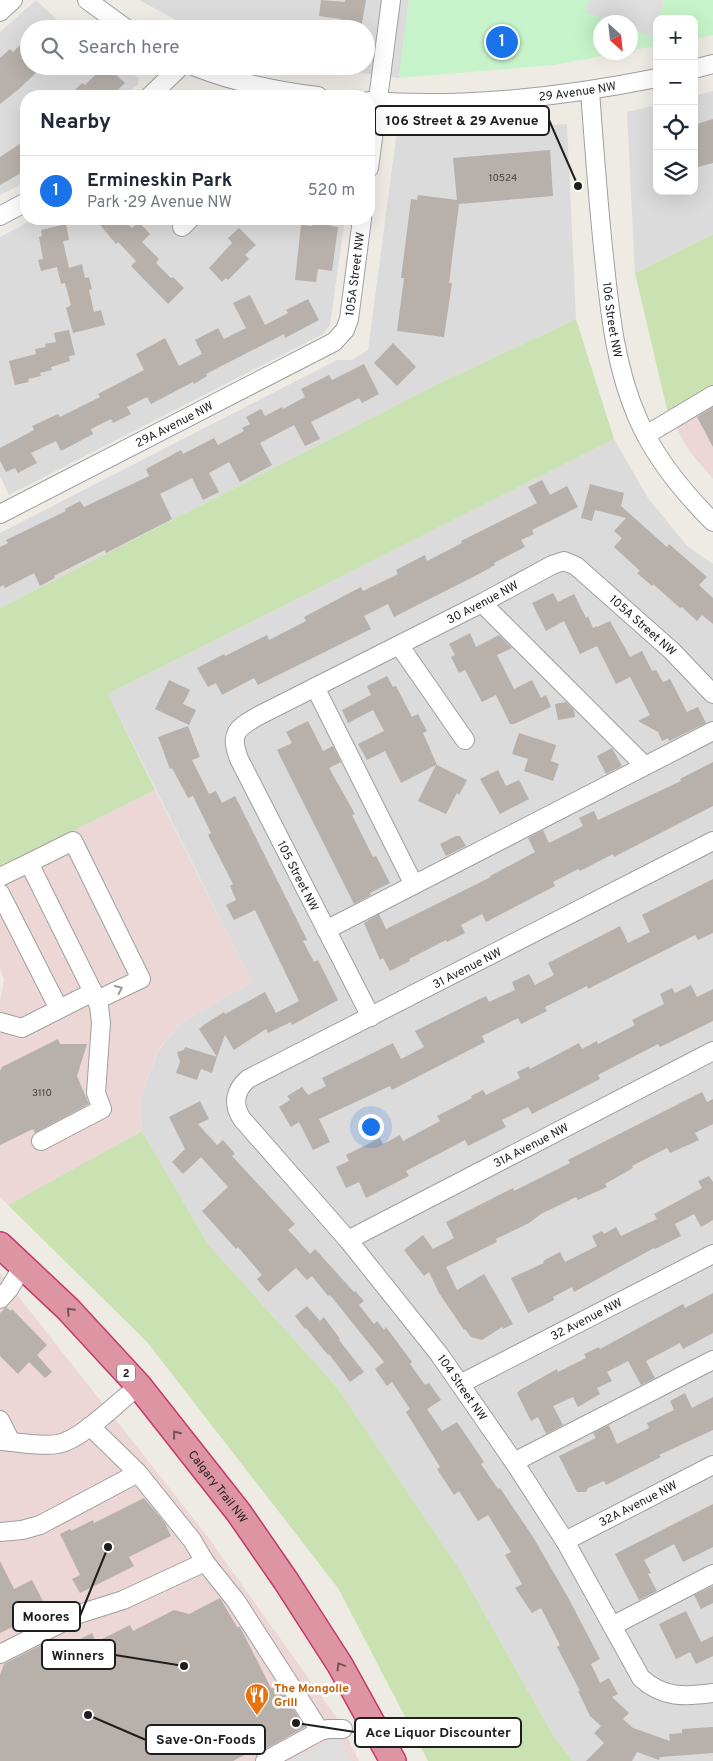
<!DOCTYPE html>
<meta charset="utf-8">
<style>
body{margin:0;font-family:Overpass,sans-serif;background:#f2f2f3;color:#1f2937}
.controls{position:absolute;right:15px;top:15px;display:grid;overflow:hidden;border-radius:10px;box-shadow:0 5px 20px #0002}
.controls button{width:45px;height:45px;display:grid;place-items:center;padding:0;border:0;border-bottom:1px solid #e0e1e3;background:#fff;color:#1f2937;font:25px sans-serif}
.compass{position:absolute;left:593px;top:15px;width:45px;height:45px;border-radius:50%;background:#fff;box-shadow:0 5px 20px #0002;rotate:153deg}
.you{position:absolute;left:370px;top:1126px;width:18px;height:18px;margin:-12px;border:4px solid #fff;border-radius:50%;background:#1a73e8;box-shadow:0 0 0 8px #1a73e833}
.badge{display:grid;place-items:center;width:32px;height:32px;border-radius:50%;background:#1a73e8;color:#fff;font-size:16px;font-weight:700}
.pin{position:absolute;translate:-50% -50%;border:2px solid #fff;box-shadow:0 1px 5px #0006}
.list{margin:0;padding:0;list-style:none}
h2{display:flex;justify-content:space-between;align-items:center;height:65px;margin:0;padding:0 20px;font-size:21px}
h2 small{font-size:16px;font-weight:400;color:#747a83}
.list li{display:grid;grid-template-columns:32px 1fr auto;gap:15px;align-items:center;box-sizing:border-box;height:70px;padding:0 20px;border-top:1px solid #e0e1e3}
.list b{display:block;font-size:19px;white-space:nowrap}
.list p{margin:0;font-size:16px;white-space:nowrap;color:#747a83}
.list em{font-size:16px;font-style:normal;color:#747a83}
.icon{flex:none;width:28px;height:28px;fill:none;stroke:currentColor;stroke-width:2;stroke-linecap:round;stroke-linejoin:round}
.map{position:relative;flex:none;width:713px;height:1761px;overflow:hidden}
.search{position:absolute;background:#fff;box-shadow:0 5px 20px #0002;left:20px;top:20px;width:355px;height:55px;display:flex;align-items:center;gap:12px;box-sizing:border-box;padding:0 18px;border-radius:28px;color:#747a83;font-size:19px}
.panel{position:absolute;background:#fff;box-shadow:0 5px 20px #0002;left:20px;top:90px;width:355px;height:135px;border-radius:20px}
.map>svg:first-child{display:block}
.residential{fill:#dcdbdb}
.commercial{fill:#edd7d6}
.grass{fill:#cae2b1}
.park{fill:#c7f3ca}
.parking{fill:#dedede}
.building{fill:#b7b0ab}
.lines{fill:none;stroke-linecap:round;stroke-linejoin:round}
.minor-casing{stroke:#9f9f9f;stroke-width:20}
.highway-casing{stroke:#c6386b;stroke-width:28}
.minor{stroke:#fff;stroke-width:18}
.highway{stroke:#dd95a4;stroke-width:25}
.oneway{stroke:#9a9a9a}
.oneway2{stroke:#74545a}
.labels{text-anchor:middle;stroke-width:5;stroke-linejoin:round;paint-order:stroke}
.number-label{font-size:10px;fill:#444241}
.shield{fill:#fff;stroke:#626262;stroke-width:1}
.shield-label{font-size:11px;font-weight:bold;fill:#1e1e1e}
.street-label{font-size:12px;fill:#1e1e1e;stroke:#fff}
.food-label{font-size:12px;font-weight:bold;fill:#c56008;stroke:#fff;text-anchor:start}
.leader{fill:none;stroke:#1e1e1e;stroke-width:2}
.callout-dot{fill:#1e1e1e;stroke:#fff;stroke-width:2}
.callout{fill:#fff;stroke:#1e1e1e;stroke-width:2}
.callout-label{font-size:14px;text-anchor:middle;font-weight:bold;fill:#1e1e1e}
</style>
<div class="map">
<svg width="713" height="1761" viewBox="0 0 713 1761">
<rect width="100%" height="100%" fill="#eeebe5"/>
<!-- residential -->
<path class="residential" d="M36 0 67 29H29V66H120L139 78 138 84 125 96H26V182L0 195V32Z
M139 0H409L399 78 309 66H366V29H193Z
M713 91V234L635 273 627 112 657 105V191H694V96Z
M567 124 576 319 436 385 0 608V533L337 360H352L368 350 397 131H464Z
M34 219H345L330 325 323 334 9 495 0 476V237Z
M614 439 648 498 687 546 713 564V1761H573L553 1735 460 1570 336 1386 208 1244 142 1131 140 1100 158 1051 182 1022 252 982 108 694Z"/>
<!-- commercial -->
<path class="commercial" d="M713 391V479L690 452 668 414Z
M155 790 252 982 182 1022 158 1050 140 1100 142 1131 8 1205 0 1197V1002L4 980 0 968V868Z
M0 1273 208 1537 341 1724 359 1761H0Z"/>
<!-- grass -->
<path class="grass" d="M713 234V391L668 414 635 273Z
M576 319 614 439 108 694 155 790 0 868V608L436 385Z
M142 1131 208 1244 336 1386 460 1570 553 1735 573 1761H428L338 1588 147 1342 8 1205Z"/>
<!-- park -->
<path class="park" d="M409 0H713V35L694 39V19H657V46L631 50 630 22H600V52L619 53 553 65 399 78Z"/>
<!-- parking -->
<path class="parking" d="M589 0H664L659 19H657L655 37 631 29 630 22H614L586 13Z
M339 1736 351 1761H289Z"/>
<!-- building -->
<path class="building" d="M321 0 345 2V0H366L361 29H339L341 19 319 16Z
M29 36V66H43L19 89 0 104V58L10 49 13 52Z
M107 66 125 83 111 96H69L82 83 85 85 98 72 100 74Z
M713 119V163L694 168V125Z
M26 140V170L0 185V157Z
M550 150 553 196 459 204 449 283H452L444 337 397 331 404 278H401L411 199 417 200 418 195 457 200 453 158Z
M95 219H123L132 228 139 222 150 234 142 242 159 259 156 263 171 278 173 277 184 288 168 304 131 266 136 261 118 242 116 244Z
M313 219H332L331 226 338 227 332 271 318 269 316 282 295 280 301 225 312 226Z
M66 224 69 240 63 241 69 268 82 264 85 278 89 277 92 289 89 290 94 312 101 310 105 325 73 333 66 308 71 305 65 283 61 284 57 267 41 271 38 260 43 259 39 237 42 236 41 230Z
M239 228 256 245 245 255 249 259 228 280 226 278 222 282 209 268 232 243 228 238Z
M250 295 265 325 288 313 286 310 308 299 319 320 285 338 284 334 206 374 207 376 194 384 193 382 151 404 147 397 127 407 131 414 113 423 111 419 91 429 93 434 61 451 56 441 31 453 37 463 18 473 15 468 6 472 0 461V448L34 430 32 426 58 414 60 417 100 397 98 394 144 370 136 354 165 338 179 366 202 354 195 340 218 328 224 339 246 328 233 303Z
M69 330 75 355 69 356 70 361 51 367 52 370 40 373 41 376 28 379 29 382 15 385 9 361 36 354 35 349 46 347 45 344 56 342 54 333Z
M393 343 416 367 397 386 374 363Z
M364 364 379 394 362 403 359 398 311 422 320 439 305 446 294 425 260 443 272 465 240 482 229 462 209 473 219 492 203 500 192 478 160 494 172 519 106 553 105 550 54 576 55 578 40 586 34 573 5 588 3 585 0 587V547L8 543 6 540 66 511 65 509 80 501 84 507 149 476 146 469 181 450 183 454 214 438 218 445 244 431 242 428 250 424 246 417 261 409 265 416 282 407 283 409 305 397 301 389 329 375 332 380Z
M713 407V447L697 417Z
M542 480 550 495 567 486 578 507 532 530 534 534 521 540 525 547 494 563 495 565 475 576 394 617 388 604 364 616 371 629 258 685 254 678 222 695 216 683 208 687 197 668 224 654 225 656 267 635 269 640 306 621 304 617 361 587 363 591 398 574 396 570 425 555 427 561 462 543 461 541 537 503 528 487Z
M590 484 624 493 621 506 667 547 669 544 707 577 699 585 713 598V624L702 615 697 621 682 607 680 608 653 584 652 586 637 573 640 571 614 547 622 538 614 531 626 518 595 510 592 521 581 518Z
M553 593 558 602 574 594 586 618 588 616 593 628 597 626V627L610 621 630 657 642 651 652 671 656 670 663 682 670 679 687 712 698 707 706 723 669 741 668 738 662 741 658 732 638 721 650 715 630 677 616 684 597 646 580 654 564 621 546 631 532 603Z
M470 633 476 647 499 635 512 648 497 655 514 689 532 680 541 698 546 695 551 707 514 724H510L496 695 482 702 465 670 459 673 451 657 455 655 449 644Z
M387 676 393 687 396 686 412 717 418 714 427 731 423 733 437 765 467 780 459 795 457 793 446 814 418 801 436 765 401 783 385 751 367 760 358 744 384 731 373 710 348 723 342 710 371 695 367 686Z
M169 680 190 690 183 704 196 710 189 725 155 709Z
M566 702 574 710 575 717 558 720 555 704Z
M308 721 323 751 333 746 341 762 329 768 355 814 352 815 373 857 376 856 390 883 370 893 371 895 354 904 277 750 292 743 286 732Z
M188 726 200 757 192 760 209 794 216 791 222 803 235 796 307 940 303 941 314 962 318 960 338 1000 292 1025 291 1022 268 1033 266 1029 234 1050 225 1035 217 1057 199 1029 205 1024 224 1012 225 1014 265 992 276 1013 299 1001 255 910 234 920 226 905 236 900 230 886 233 884 208 835 211 833 193 796 188 798 172 768 170 769 158 737Z
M519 733 556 745 551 761 559 764 553 781 524 771 528 759 512 754Z
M612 748 622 766 606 774 597 756Z
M713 762V806L614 857 613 854 580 871 578 869 553 882 555 886 486 922 482 914 461 925 465 933 447 942 446 940 409 959 410 961 390 971 383 958 380 960 364 923 379 914 386 929 491 877 490 876 535 852 528 838 543 830 549 843 583 826 579 818 594 811 598 820 681 781 680 779Z
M498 770 506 786 519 780 529 799 500 814 480 779Z
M456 836H460L466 846 446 856 440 844Z
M713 879V933L698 940 695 935 588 989 587 986 545 1007 547 1011 521 1024 518 1018 482 1036 485 1042 392 1090 390 1086 319 1119 330 1142 313 1150 299 1122 291 1127 279 1107 290 1100 287 1096 302 1087 308 1095 326 1086 322 1078 393 1043 401 1059 424 1047 415 1031 486 996 489 1002 515 990 512 982 529 974 535 985 554 975 548 963 620 926 628 943 650 932 642 915Z
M691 985 697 997 713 989V1021L660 1047 658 1044 598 1075 600 1079 532 1114 528 1107 502 1120 506 1127 468 1146 465 1140 406 1171 409 1176 366 1198 359 1182 346 1188 336 1167 349 1161 346 1155 380 1138 383 1144 400 1135 403 1141 440 1121 437 1116 472 1098 471 1096 483 1090 486 1095 520 1078 517 1072 529 1066 530 1069 579 1043 582 1049 597 1041 598 1044 635 1025 632 1020 664 1004 660 994 672 988 675 993Z
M58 1039 60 1044H87L77 1076 89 1104 35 1133 33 1129 0 1145V1071L2 1067Z
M185 1047 217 1057 212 1073 201 1069 197 1080 176 1073 180 1062 177 1052 184 1050Z
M702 1092 707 1102 713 1099V1124L695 1133 699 1140 670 1153 667 1148 632 1166 633 1168 605 1184 607 1187 578 1200 576 1197 541 1214 529 1223 496 1239 497 1242 446 1267 457 1290 484 1274 513 1324 503 1329 502 1327 482 1340 471 1337 465 1329 464 1330 439 1293 429 1272 424 1276 404 1250 423 1235 433 1249 454 1238 446 1222 513 1188 514 1191 570 1163 568 1160Z
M200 1101 209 1119 198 1124 217 1145 223 1140 235 1154 232 1156 295 1224 288 1230 295 1237 310 1254 315 1249 354 1292 355 1291 364 1301 359 1305 374 1324 377 1321 384 1330 386 1327 412 1362 410 1364 425 1385 429 1383 441 1400 427 1409 442 1431 457 1422 484 1462 481 1464 498 1489 500 1488 533 1537 569 1599 600 1659 591 1664 600 1683 609 1678 618 1694 612 1697 629 1713 623 1719 633 1728 670 1741 669 1734 682 1733V1729L713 1727V1753L660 1757 659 1760 637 1752 632 1761H586L604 1743 594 1733 601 1726 590 1716 578 1691H580L557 1647 560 1645 541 1608 532 1613 515 1588 522 1584 505 1555 511 1552 488 1515 478 1521 459 1491 454 1495 437 1469 440 1467 406 1412 410 1409 392 1382 387 1386 375 1369 384 1362 330 1295 328 1296 312 1276 307 1280 296 1268 268 1292 257 1279 262 1275 238 1247 236 1249 202 1211 228 1187 201 1157 183 1174 172 1162 185 1149 169 1117Z
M709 1176 713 1182V1220L701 1227 694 1214 675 1224 681 1236 655 1249 654 1248 574 1292 572 1287 553 1297 554 1300 528 1313 511 1278 544 1263 543 1261 560 1252 565 1262 597 1246 592 1236 602 1231 604 1234 616 1227 621 1236 657 1219 654 1214 702 1188 698 1181Z
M713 1293V1333L683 1349 680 1343 646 1361 655 1378 641 1385 628 1361 607 1372 612 1381 597 1388 600 1394 578 1407 573 1397 553 1406 563 1425 546 1434 538 1417 531 1421 517 1393 520 1390 557 1369 558 1372 586 1358 584 1354 599 1347 600 1349 683 1304 685 1308Z
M307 1306 320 1321 324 1317 340 1339 339 1340 364 1372 350 1382 329 1354 328 1355 306 1328 305 1329 295 1316Z
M6 1307 11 1311 12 1309 47 1345 37 1355 52 1372 45 1378 29 1362 18 1374 0 1356V1313Z
M685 1393 692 1408 713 1397V1430L659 1455 661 1457 606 1485 604 1481 588 1488 586 1492H577L559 1456 596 1438 593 1433 609 1425 617 1444 649 1428 647 1423 674 1410 670 1401Z
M144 1498 165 1523 171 1536 129 1557 134 1566 80 1593 72 1579 80 1575 60 1534 70 1529 71 1531 93 1520 94 1523Z
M713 1504V1547L683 1562 674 1544 644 1560 651 1573 648 1574 657 1591 639 1600 615 1554Z
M0 1561 14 1589 32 1580 44 1603 26 1612 29 1619 0 1633Z
M713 1586V1603L701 1609 694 1595Z
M220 1598 237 1627H240L271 1688 277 1684 305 1727 264 1750 262 1746 233 1761H0V1675L4 1664 47 1642 53 1653 92 1633 96 1642 130 1625 133 1631 174 1610 189 1614Z
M686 1611 701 1642 713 1636V1656L696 1664 690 1652 676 1659 659 1624Z"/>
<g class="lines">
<!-- minor casing -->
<g class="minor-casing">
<g id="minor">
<path d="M87 0 127 29"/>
<path d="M0 12 13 0"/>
<path d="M193 66C233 82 275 91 318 96"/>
<path d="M694 69 713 64"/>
<path id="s1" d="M590 91C594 146 598 201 604 257 610 312 615 367 638 419 655 458 683 492 713 522"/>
<path d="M150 96 181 66"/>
<path id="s2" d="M369 101C465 108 563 97 657 78"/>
<path d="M369 168 391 0"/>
<path d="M0 216 26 202"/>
<path d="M182 227 190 219"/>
<path d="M646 435 713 395"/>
<path id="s3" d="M0 514 334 342 345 330 349 319 362 219"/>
<path d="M482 603 645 766"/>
<path d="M399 645 465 740"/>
<path d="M315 687 414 885"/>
<path id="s4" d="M713 841 248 1079C235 1090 232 1104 242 1119L348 1240 439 1354 514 1462 565 1541 641 1678C663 1698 685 1697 713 1693"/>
<path d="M29 863 73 841 141 979 97 1000"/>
<path d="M0 877 29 863 93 992 22 1028 0 1022"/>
<path d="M0 893 59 1009"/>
<path d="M326 930 713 731"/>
<path id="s5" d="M371 1017 239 759C230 734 235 729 258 716L482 603 552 565 564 561 576 566 672 651 713 694"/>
<path d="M41 1141 102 1109 96 1093 101 1023 99 1006 93 992"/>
<path id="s6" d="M348 1240 713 1051"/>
<path d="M0 1299 9 1289 23 1266"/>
<path id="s7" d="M460 1384 713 1254"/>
<path d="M0 1420 11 1442"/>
<path d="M90 1426 138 1473 192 1540 205 1562 236 1601 320 1731"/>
<path d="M0 1441C18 1442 40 1447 58 1444 83 1439 117 1402 139 1386"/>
<path d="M514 1462 713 1360"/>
<path d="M0 1532 22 1530 40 1525 138 1473"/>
<path id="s8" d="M565 1541 713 1465"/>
<path d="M612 1626 713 1574"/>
<path d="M0 1654 79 1614 123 1600 205 1562"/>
<path d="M265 1761 320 1731 328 1729H343"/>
</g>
</g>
<!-- highway casing -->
<g class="highway-casing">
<g id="highway">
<path id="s9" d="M0 1245 68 1309 139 1386 239 1513 286 1581 340 1665 393 1761"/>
</g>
</g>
<!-- minor -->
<use href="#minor" class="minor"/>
<!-- highway -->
<use href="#highway" class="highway"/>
</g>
<!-- one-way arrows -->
<defs><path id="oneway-chevron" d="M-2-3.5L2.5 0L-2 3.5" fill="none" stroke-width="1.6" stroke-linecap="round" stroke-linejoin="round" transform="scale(1.25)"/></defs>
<use class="oneway" href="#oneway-chevron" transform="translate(119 989) rotate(-25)"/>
<g class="oneway2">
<use href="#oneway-chevron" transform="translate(70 1311) rotate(-134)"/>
<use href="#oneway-chevron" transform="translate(176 1434) rotate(-128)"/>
<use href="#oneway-chevron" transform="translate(340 1666) rotate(-121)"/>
</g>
<!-- icons -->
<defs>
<g id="restaurant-pin" transform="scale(1.25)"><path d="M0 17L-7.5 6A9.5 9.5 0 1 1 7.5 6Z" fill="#e8710a" stroke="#fff"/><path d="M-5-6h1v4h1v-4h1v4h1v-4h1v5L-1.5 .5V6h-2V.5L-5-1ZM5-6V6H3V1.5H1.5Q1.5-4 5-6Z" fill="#fff"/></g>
</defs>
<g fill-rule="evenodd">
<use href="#restaurant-pin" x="257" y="1695"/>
</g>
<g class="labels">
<!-- number labels -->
<g class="number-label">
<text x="503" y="181">10524</text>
<text x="42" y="1096">3110</text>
</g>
<!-- shield labels -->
<rect class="shield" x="117" y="1364.5" width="18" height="17" rx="4"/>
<g class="shield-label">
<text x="126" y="1377">2</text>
</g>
<!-- street labels -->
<g class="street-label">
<text dy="4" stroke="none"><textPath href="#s2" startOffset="209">29 Avenue NW</textPath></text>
<text dy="4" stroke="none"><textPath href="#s3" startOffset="449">105A Street NW</textPath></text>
<text dy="4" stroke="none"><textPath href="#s1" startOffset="230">106 Street NW</textPath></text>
<text dy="4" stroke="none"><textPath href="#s3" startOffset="196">29A Avenue NW</textPath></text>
<text dy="4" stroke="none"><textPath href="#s5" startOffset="596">30 Avenue NW</textPath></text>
<text dy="4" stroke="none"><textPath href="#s5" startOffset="790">105A Street NW</textPath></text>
<text transform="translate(298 876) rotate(63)" y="4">105 Street NW</text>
<text transform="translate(467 968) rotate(-27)" y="4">31 Avenue NW</text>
<text dy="4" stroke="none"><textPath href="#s6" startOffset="206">31A Avenue NW</textPath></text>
<text dy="4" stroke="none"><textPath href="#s7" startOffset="142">32 Avenue NW</textPath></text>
<text dy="4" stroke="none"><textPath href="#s4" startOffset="915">104 Street NW</textPath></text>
<text dy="4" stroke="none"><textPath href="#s9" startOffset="326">Calgary Trail NW</textPath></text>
<text dy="4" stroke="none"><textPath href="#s8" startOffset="82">32A Avenue NW</textPath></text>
</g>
<!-- food labels -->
<g class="food-label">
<text x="274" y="1692">The Mongolie<tspan x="274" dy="14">Grill</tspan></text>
</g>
</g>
<!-- callouts -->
<path class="leader" d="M578 186L549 120M108 1547L80 1616M184 1666L115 1655M296 1723L355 1732M88 1715L146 1740"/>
<g class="callout-dot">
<circle cx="578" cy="186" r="5"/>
<circle cx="108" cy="1547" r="5"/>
<circle cx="184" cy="1666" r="5"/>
<circle cx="296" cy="1723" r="5"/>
<circle cx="88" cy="1715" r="5"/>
</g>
<g class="callout">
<rect x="375" y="106" width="174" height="29" rx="5"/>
<rect x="13" y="1602" width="67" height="29" rx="5"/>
<rect x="42" y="1640" width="73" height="29" rx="5"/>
<rect x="355" y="1718" width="166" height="29" rx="5"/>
<rect x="146" y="1725" width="119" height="29" rx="5"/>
</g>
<g class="callout-label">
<text x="462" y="125">106 Street &amp; 29 Avenue</text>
<text x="46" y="1621">Moores</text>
<text x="78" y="1660">Winners</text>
<text x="438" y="1737">Ace Liquor Discounter</text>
<text x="206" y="1744">Save-On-Foods</text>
</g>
</svg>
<div class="controls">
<button>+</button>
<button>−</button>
<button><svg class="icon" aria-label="locate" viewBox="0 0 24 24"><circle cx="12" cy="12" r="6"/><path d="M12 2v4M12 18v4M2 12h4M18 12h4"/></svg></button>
<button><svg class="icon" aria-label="layers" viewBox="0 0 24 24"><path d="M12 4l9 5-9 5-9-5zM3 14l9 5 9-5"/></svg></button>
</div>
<svg class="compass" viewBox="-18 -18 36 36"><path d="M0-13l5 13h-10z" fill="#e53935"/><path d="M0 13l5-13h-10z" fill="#747a83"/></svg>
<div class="you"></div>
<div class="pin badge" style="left:502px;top:42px">1</div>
<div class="search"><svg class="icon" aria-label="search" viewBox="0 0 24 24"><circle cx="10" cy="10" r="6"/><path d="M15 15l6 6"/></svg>Search here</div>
<section class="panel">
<h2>Nearby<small></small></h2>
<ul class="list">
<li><span class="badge">1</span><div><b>Ermineskin Park</b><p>Park · 29 Avenue NW</p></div><em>520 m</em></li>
</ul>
</section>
</div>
